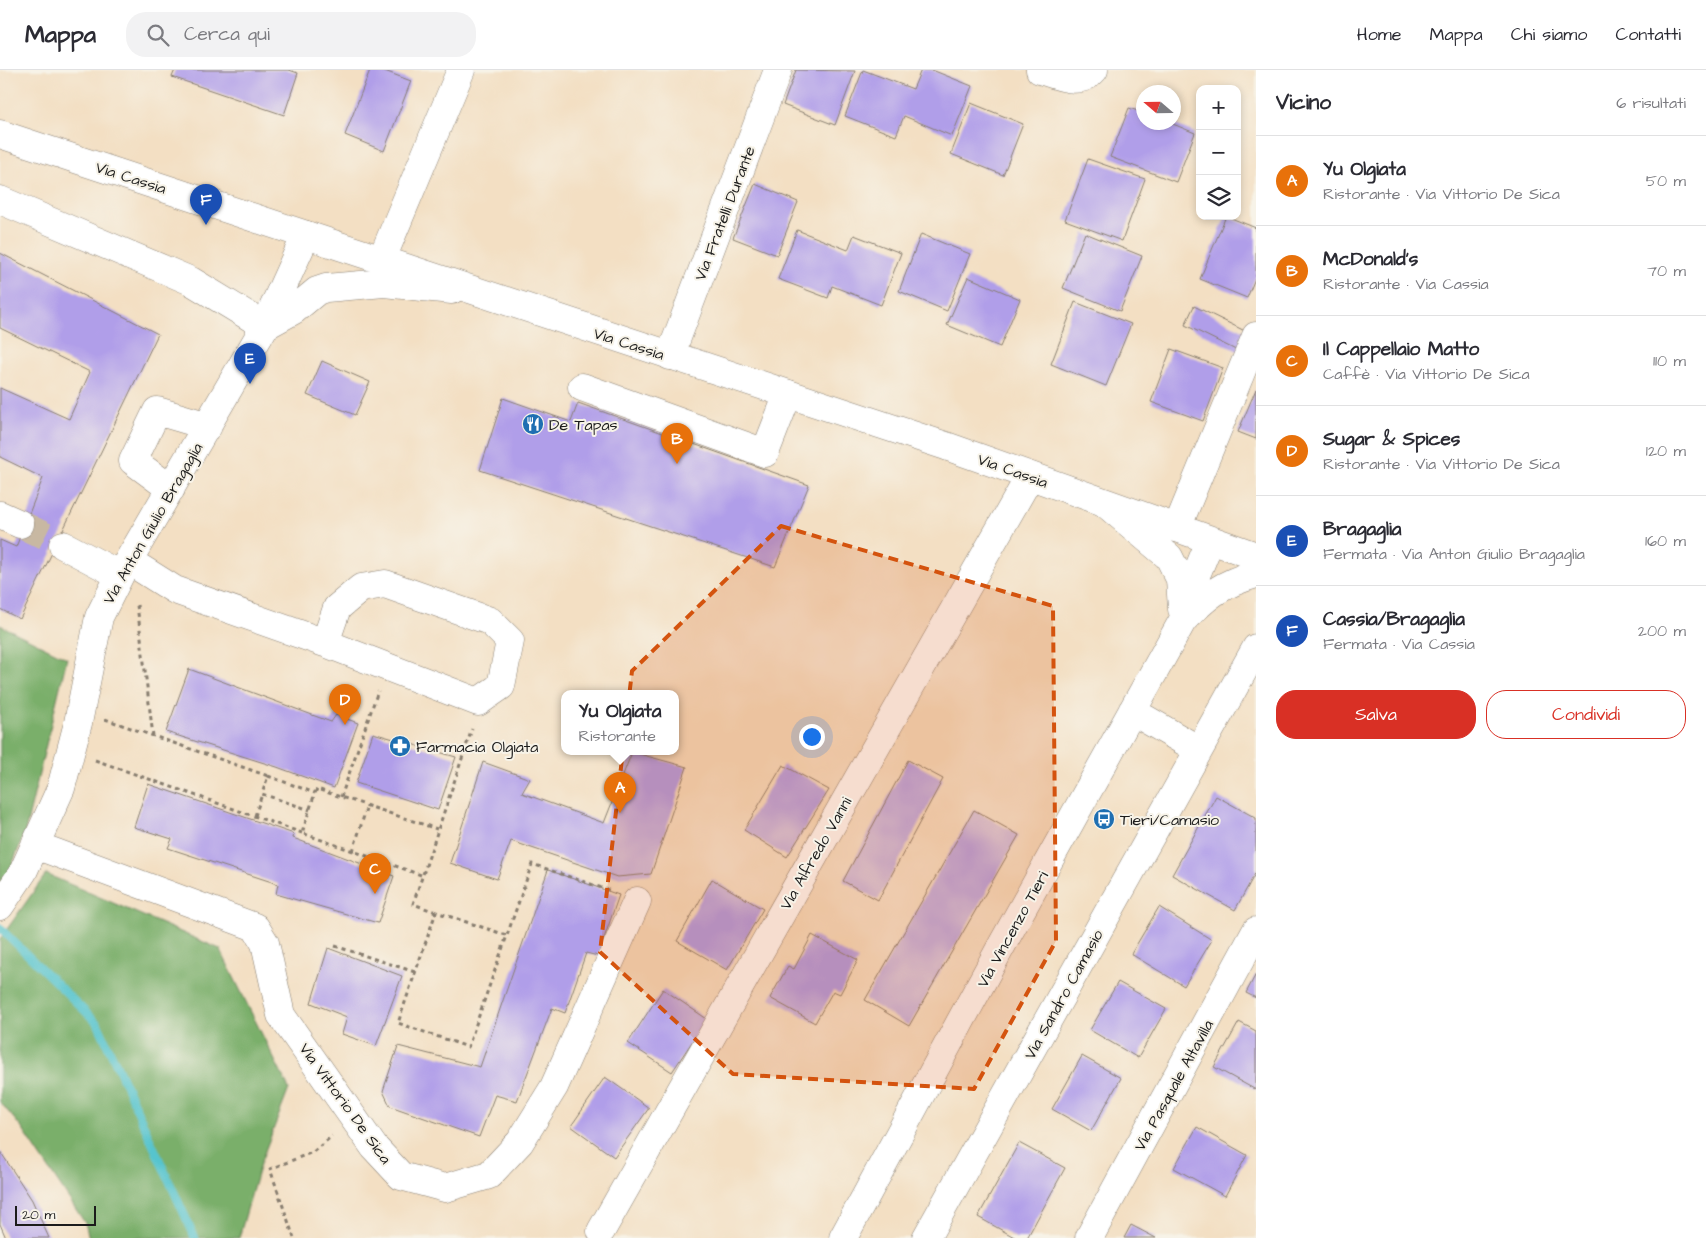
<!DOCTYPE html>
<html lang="it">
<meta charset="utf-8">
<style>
body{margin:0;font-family:"Architects Daughter",sans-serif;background:#f2f2f3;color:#2b2b33}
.controls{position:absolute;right:15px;top:15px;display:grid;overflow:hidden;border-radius:10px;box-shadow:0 2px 8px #0003}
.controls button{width:45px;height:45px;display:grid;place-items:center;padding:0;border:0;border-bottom:1px solid #e1e1e2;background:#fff;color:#2b2b33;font:25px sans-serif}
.compass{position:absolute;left:1136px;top:15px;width:45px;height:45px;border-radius:50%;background:#fff;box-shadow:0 2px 8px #0003;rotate:290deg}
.scale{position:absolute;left:15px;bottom:12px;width:81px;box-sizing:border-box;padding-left:5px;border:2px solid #1c1c1c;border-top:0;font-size:14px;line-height:18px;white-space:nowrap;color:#1c1c1c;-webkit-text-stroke:4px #f7f3e8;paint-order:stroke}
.you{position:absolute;left:811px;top:666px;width:18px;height:18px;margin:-12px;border:4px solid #fff;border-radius:50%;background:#1a73e8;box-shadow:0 0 0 8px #1a73e833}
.badge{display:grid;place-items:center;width:32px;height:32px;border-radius:50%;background:#d93025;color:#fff;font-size:16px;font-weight:700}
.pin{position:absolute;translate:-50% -41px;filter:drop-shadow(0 1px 2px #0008)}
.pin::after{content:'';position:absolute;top:26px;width:18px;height:15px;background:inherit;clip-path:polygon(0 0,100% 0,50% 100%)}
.popup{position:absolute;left:561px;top:620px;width:118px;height:65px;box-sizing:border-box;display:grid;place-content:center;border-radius:10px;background:#fff;filter:drop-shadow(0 1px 4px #0005);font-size:16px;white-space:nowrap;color:#7c7c81}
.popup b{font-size:19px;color:#2b2b33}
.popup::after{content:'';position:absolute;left:50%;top:100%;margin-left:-10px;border:10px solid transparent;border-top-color:#fff}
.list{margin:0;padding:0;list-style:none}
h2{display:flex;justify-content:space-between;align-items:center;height:65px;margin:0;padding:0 20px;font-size:21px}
h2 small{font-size:16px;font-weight:400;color:#7c7c81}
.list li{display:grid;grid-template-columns:32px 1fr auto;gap:15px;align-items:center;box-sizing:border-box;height:90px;padding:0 20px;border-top:1px solid #e1e1e2}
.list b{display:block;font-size:19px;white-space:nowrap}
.list p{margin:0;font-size:16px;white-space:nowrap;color:#7c7c81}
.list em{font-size:16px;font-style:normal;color:#7c7c81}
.actions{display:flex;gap:10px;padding:15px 20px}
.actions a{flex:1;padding:11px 0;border:1px solid #d93025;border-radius:20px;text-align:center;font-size:18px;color:#d93025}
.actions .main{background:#d93025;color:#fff}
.icon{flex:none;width:28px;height:28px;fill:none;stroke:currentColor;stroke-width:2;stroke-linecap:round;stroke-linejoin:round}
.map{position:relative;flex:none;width:1256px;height:1168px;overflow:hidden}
header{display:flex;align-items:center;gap:30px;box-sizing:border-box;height:70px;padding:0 25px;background:#fff;border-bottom:1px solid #e1e1e2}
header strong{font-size:24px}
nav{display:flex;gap:28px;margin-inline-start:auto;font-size:18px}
.search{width:350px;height:45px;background:#f2f2f3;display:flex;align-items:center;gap:12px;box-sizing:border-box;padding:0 18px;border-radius:20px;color:#7c7c81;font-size:19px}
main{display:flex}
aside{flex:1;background:#fff}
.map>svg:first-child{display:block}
.forest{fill:#7aaf6b;stroke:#4b6644}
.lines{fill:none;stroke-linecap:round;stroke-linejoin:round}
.stream{stroke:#56c4ce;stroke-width:8}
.building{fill:#b09ee9}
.minor-tunnel{stroke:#c8b8a2;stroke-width:28;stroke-dasharray:28 14;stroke-linecap:butt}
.minor-casing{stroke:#887e70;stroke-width:29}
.major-casing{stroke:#887e70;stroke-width:29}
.path{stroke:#887e70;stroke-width:3;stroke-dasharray:4 4;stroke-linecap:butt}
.minor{stroke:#fff;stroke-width:28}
.major{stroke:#fff;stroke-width:28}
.marked{fill:#d4530e;fill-opacity:0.2;stroke:#d4530e;stroke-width:4;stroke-dasharray:10 6;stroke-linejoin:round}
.labels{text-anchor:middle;stroke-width:4;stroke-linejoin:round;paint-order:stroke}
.street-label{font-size:16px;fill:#1c1c1c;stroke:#f7f3e8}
.poi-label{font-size:16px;fill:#1c1c1c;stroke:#f7f3e8;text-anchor:start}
</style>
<header>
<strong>Mappa</strong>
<div class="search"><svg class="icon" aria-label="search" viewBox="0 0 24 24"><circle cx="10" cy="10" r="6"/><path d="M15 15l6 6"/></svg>Cerca qui</div>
<nav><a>Home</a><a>Mappa</a><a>Chi siamo</a><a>Contatti</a></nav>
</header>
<main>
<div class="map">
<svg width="1256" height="1168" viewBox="0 0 1256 1168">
<rect width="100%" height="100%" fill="#f7f3e8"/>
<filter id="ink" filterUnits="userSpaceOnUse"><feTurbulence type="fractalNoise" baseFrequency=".02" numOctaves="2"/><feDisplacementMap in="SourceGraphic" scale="10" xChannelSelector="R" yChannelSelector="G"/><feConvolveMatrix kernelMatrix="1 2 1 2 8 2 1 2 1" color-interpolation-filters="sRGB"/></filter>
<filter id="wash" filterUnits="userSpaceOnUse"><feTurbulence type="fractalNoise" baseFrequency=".0096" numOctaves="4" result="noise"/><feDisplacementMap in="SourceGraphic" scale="20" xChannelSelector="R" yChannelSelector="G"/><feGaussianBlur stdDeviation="1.12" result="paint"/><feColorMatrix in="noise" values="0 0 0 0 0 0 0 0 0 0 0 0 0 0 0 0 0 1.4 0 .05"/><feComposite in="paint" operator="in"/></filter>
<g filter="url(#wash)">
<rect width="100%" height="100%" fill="#f3dfc3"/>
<!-- forest -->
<path class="forest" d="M0 555 67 588 25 762 7 808 0 817Z
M46 804 220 879 289 1019 260 1094 239 1168H89L85 1153 21 1057 0 1032V869Z"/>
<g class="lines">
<!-- stream -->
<path class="stream" d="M0 858 98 954 195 1168"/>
</g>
<g id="blocks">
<!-- building -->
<path class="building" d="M175 0H289L298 3 284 45 172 7Z
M370 0H382L411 11 384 81 345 65Z
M796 0 855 1 835 55 783 35Z
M863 0 913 19 921 0H932L972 16 952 66 904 46 896 66 845 46Z
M971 33 1023 54 1003 105 951 84Z
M1129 38 1144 43V52H1168L1195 63 1176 112 1110 87Z
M1088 89 1145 109 1122 171 1065 150Z
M755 114 798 132 777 185 733 168Z
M1226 146 1256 158V206L1247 228 1200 209Z
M797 160 848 180 854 165 901 183 881 235 832 216 828 228 778 209Z
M1085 163 1142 186 1120 241 1063 218Z
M921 164 970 184 947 241 899 221Z
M0 183 158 264 20 549 0 539V470L16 477 43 408 0 387V318L69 349 90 302 0 258Z
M968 207 1020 229 1000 277 947 255Z
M1075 232 1131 254 1106 316 1051 294Z
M1194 236 1249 263 1240 282 1185 255Z
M1171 279 1223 298 1203 351 1151 332Z
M322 291 370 312 355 345 307 325Z
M1256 319V369L1238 362Z
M503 328 571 352 578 333 809 415 775 497 480 400Z
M189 599 331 652 336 645 358 653 334 718 277 697 166 662Z
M373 663 456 687 438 740 356 713Z
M632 682 687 697 651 804 617 807 511 771 497 809 450 793 483 692 530 709 522 723 604 753Z
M908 690 943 709 878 830 843 811Z
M783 695 829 720 787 787 744 760Z
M148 714 294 764 293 768 394 806 378 853 276 824 278 814 168 778 172 769 134 757Z
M1216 726 1256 748V802L1235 840 1172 805Z
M974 740 1019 765 909 956 865 930Z
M548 800 619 825 598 886 586 883 565 943 552 938 517 1031 495 1025 479 1067 390 1036 383 1021 398 976 480 997Z
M712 809 763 839 727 900 677 871Z
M1159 837 1212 870 1184 916 1131 884Z
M812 865 858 890 840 924 833 921 815 953 770 928 788 896 794 899Z
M328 878 402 906 376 976 342 964 347 947 311 933Z
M1256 904V928L1246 923Z
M1118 912 1166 939 1138 988 1090 960Z
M663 919 707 949 672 1002 628 973Z
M1239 952 1256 961V1020L1214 997Z
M1082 986 1121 1008 1091 1061 1052 1039Z
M605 1007 649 1038 614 1087 571 1056Z
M1197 1057 1247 1085 1225 1126 1174 1098Z
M1019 1073 1065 1098 1027 1168H1016L978 1147Z
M0 1081 32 1130 49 1168H6L0 1154Z
M1131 1155 1156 1168H1124Z"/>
</g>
</g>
<g filter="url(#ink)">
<use href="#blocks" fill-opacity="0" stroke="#887e70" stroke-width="1"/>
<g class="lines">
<!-- minor-tunnel -->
<path class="minor-tunnel" d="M20 454 63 475"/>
<!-- minor casing -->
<g class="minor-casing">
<path id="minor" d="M1040 0C1058 5 1079 17 1094 0
M0 130 191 211 265 256
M381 191 461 0
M265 256 294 240 317 221 326 218 384 213 452 220
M670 286 778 0
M582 317 765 383 788 324
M171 419 133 391 157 341 208 356
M1106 434 1169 487 1180 509 1182 539
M0 445 20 454
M1177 458 1256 266
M63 475 120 505
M129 491 175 520 325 573 478 632 501 616 510 571 490 551 385 514 361 518 337 538 325 573
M1183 550C1208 525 1221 514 1256 504
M1132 641 1199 680
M35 775 255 857 265 873 281 945 374 1077 401 1106 445 1118 489 1105 520 1072 554 1017 637 831
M0 836 23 802 61 718 78 653 99 547 120 505 265 256 306 165
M601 1161 1030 406
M843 1168 1003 873 1183 550 1192 515 1210 471
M926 1168 1256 578
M1089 1168 1256 861"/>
</g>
<!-- major casing -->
<g class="major-casing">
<path id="major" d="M0 64 946 376 1256 486"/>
</g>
<!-- path -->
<path class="path" d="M137 535 153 666
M105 649 268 706 262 724 310 740
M95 690 302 763
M268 706 315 723
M341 727 378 621
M255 746 262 724
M353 781 367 736
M421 805 302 763 315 723 317 719 437 759
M436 842 413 834 472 659
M506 865 436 842 398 953 468 977 532 794 611 821
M335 876 415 902
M294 1168 270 1099 313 1082 332 1066"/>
<!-- minor -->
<use href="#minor" class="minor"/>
<!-- major -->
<use href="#major" class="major"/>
</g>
</g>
<!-- marked area -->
<path class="marked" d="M781 456 1053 536 1056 871 974 1019 733 1004 600 882 632 601Z"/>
<!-- icons -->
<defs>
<g id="restaurant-disc" transform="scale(1.125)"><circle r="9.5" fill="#1f6fb2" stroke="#f7f3e8"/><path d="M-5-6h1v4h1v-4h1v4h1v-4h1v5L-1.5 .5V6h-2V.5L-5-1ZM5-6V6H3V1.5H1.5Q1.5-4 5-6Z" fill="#fff"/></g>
<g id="pharmacy-disc" transform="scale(1.125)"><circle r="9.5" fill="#1f6fb2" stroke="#f7f3e8"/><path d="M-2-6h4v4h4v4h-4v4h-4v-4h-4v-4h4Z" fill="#fff"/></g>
<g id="bus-disc" transform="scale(1.125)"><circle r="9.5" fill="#1f6fb2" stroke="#f7f3e8"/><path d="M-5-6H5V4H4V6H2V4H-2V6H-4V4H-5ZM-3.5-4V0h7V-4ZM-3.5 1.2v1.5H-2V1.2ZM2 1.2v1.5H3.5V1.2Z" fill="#fff"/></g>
</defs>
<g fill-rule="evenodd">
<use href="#restaurant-disc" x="533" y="354"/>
<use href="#pharmacy-disc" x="400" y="676"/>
<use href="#bus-disc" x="1104" y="749"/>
</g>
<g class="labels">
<!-- street labels -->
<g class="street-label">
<text transform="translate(131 107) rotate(18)" y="6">Via Cassia</text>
<text transform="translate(724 143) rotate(-69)" y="6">Via Fratelli Durante</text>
<text transform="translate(629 273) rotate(18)" y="6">Via Cassia</text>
<text transform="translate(1013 400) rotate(20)" y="6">Via Cassia</text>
<text transform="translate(152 453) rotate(-60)" y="6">Via Anton Giulio Bragaglia</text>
<text transform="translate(815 783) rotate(-60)" y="6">Via Alfredo Vanni</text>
<text transform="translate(1012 859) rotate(-61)" y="6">Via Vincenzo Tieri</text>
<text transform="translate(1063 924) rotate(-61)" y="6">Via Sandro Camasio</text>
<text transform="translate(1173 1015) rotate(-61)" y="6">Via Pasquale Altavilla</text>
<text transform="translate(346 1033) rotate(54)" y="6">Via Vittorio De Sica</text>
</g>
<!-- poi labels -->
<g class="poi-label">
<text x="549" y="360">De Tapas</text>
<text x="416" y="682">Farmacia Olgiata</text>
<text x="1120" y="755">Tieri/Camasio</text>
</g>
</g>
</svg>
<div class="controls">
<button>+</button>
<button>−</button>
<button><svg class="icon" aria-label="layers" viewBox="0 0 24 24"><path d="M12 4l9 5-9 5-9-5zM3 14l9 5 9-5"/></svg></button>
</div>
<svg class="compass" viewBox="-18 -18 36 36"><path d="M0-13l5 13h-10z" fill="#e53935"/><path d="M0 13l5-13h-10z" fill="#7c7c81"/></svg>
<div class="scale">20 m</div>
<div class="you"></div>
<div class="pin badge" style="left:620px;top:743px;background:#e8710a">A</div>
<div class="popup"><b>Yu Olgiata</b>Ristorante</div>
<div class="pin badge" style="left:677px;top:394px;background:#e8710a">B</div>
<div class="pin badge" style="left:375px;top:824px;background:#e8710a">C</div>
<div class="pin badge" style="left:345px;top:655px;background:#e8710a">D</div>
<div class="pin badge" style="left:250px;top:314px;background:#1a4fb4">E</div>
<div class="pin badge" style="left:206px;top:155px;background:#1a4fb4">F</div>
</div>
<aside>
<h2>Vicino<small>6 risultati</small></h2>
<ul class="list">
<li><span class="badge" style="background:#e8710a">A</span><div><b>Yu Olgiata</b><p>Ristorante · Via Vittorio De Sica</p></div><em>50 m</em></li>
<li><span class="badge" style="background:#e8710a">B</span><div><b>McDonald's</b><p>Ristorante · Via Cassia</p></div><em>70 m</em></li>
<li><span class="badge" style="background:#e8710a">C</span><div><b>Il Cappellaio Matto</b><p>Caffè · Via Vittorio De Sica</p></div><em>110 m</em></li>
<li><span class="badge" style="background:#e8710a">D</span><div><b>Sugar &amp; Spices</b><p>Ristorante · Via Vittorio De Sica</p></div><em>120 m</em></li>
<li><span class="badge" style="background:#1a4fb4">E</span><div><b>Bragaglia</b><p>Fermata · Via Anton Giulio Bragaglia</p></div><em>160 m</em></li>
<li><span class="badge" style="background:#1a4fb4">F</span><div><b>Cassia/Bragaglia</b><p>Fermata · Via Cassia</p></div><em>200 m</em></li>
</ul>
<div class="actions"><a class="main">Salva</a><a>Condividi</a></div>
</aside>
</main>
